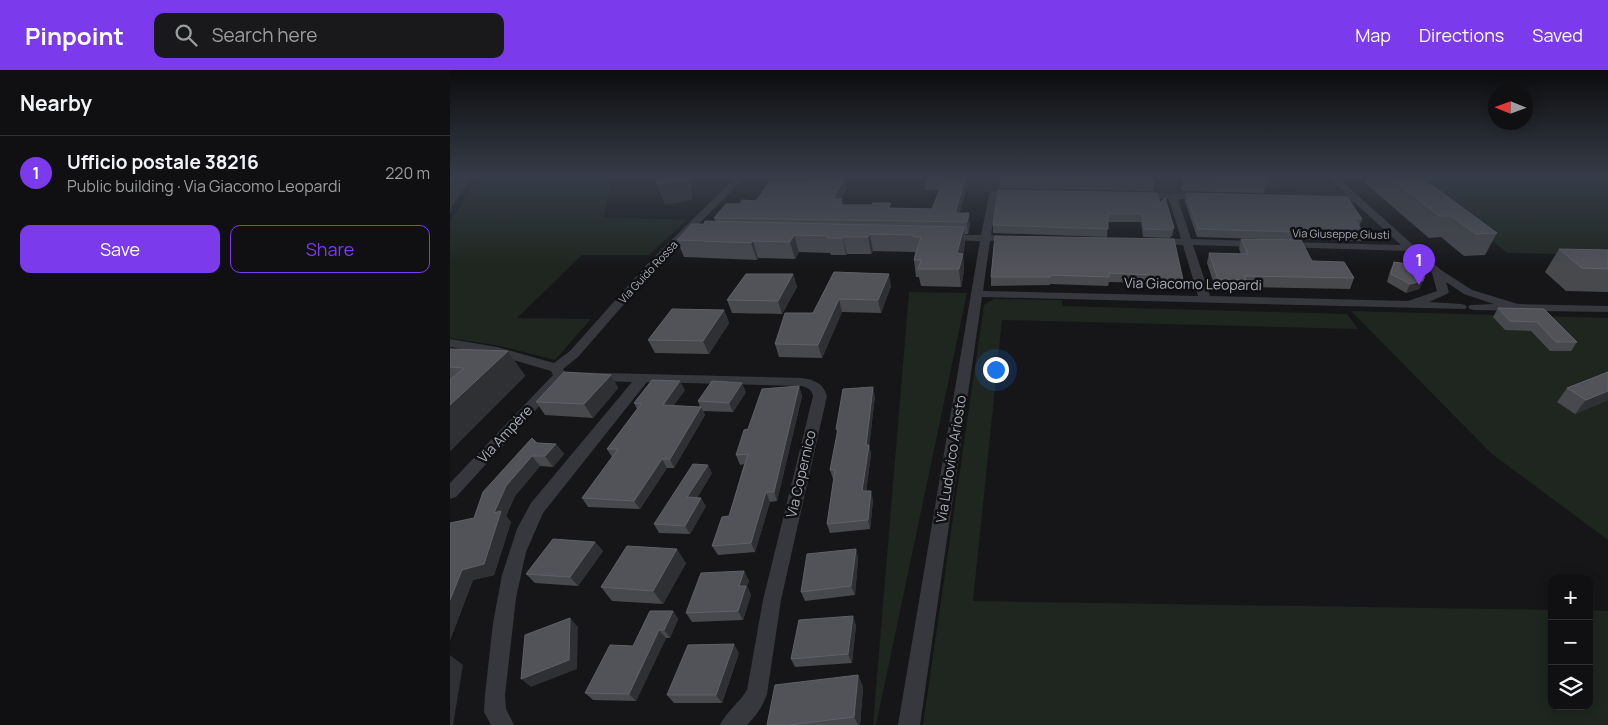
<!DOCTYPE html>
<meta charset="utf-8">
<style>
body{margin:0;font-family:Manrope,sans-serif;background:#19191b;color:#f1f3f6}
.controls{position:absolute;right:15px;bottom:15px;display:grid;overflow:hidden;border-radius:10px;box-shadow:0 2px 12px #0003}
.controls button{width:45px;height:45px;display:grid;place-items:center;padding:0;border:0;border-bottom:1px solid #303032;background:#101012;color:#f1f3f6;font:25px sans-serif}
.compass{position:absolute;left:1038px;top:15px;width:45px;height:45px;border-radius:50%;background:#101012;box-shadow:0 2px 12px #0003;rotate:271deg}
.you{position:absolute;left:545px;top:299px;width:18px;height:18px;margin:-12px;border:4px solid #fff;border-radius:50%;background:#1a73e8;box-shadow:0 0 0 8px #1a73e833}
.badge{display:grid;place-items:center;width:32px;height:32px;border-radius:50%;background:#7c3aed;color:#fff;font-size:16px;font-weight:700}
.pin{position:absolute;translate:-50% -41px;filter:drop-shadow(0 1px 2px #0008)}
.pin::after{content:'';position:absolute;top:26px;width:18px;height:15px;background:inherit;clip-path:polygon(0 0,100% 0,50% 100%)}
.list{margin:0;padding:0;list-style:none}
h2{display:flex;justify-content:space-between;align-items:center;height:65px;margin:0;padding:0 20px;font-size:21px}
h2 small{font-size:16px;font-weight:400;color:#9c9d9f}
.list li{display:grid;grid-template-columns:32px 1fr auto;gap:15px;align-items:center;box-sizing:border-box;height:75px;padding:0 20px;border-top:1px solid #303032}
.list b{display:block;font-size:19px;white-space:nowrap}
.list p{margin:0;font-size:16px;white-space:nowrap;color:#9c9d9f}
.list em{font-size:16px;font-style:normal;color:#9c9d9f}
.actions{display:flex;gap:10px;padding:15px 20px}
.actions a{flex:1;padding:11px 0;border:1px solid #7c3aed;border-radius:10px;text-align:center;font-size:18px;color:#7c3aed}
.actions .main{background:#7c3aed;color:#fff}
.icon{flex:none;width:28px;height:28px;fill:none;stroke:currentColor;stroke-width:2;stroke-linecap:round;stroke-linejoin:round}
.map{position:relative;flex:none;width:1158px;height:655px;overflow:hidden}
header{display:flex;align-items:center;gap:30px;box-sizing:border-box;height:70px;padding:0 25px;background:#7c3aed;color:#fff}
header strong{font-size:24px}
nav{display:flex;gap:28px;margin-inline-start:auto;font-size:18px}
.search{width:350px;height:45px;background:#19191b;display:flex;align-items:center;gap:12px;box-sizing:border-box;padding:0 18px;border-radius:10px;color:#9c9d9f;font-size:19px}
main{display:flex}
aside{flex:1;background:#101012}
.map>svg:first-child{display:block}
.built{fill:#222225}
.green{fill:#1e261f}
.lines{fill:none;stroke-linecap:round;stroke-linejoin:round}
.minor{fill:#37383d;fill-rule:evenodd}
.wall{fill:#47494d}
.shaded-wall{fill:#2f3033}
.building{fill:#525359;stroke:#5f6168}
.labels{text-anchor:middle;stroke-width:5;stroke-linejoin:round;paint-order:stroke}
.far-street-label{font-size:11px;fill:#a8adb8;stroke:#111113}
.street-label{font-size:14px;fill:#a8adb8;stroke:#111113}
</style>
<header>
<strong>Pinpoint</strong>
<div class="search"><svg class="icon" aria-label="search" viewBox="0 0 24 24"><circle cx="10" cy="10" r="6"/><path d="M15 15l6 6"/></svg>Search here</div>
<nav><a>Map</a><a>Directions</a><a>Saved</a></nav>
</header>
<main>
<aside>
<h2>Nearby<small></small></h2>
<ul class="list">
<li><span class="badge">1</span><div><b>Ufficio postale 38216</b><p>Public building · Via Giacomo Leopardi</p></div><em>220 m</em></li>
</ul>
<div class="actions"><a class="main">Save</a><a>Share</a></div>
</aside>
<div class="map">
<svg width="1158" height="655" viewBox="0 0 1158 655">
<rect width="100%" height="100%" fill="#161618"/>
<!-- built -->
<path class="built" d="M479 106H878L903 128 473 120Z"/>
<!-- green -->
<path class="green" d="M30 106H162L154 147 237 150 199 185H132L67 248 141 249 105 290 50 276 0 268V151Z
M955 106H1158V185L1058 183Z
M459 222 517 223 426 655H423Z
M544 229 612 230V236L897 244 908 259 552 250 523 531 1102 540V636H1139V540L1158 541V655H473L534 235Z
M901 241 1158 248V470L1042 384Z"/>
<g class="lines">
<!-- minor -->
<path class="minor" d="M287 106H296L209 194 128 287 113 299 115 302 352 308C365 310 373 313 377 326L331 530 317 624C313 636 306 646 297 655H270C276 642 289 633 297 620L313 530 363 326C362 320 358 318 352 316L197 312 93 443 76 482 66 528 55 625 56 639 64 655H41L34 642 35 625 43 553 52 505 67 459 81 433 182 312 113 310 6 427 0 429V413L103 305 101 301 46 285 0 277V269L47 277 104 293 120 281 201 190Z
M877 106H886L991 200 1022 220 1068 234 1158 236V242L1024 240 1020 239 1018 237 1020 235 1044 234 1014 224 996 212 999 222 997 224 979 232 1011 234 1015 235 1017 237 1015 239 532 227 470 655H448L530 171 496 170 491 167 493 165H531L540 121 566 120 569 121V125L547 126 541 165 549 166 550 168 549 170 540 171 533 221 748 226 733 175 706 174 701 171 706 168 731 169 719 129H690L686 126 690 123 753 124 757 127 756 129H728L741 169 807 171 812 174 807 177 743 175 760 226 958 231 987 221 982 203 958 181 832 177 831 175 836 172 951 175 904 132 877 131V127L898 126Z"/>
</g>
<!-- wall -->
<path class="wall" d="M520 106 509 143 520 155 518 164H515V174L513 185 514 201 511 217 471 216 469 207H466L464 190 465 182 423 181 421 184H397L396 185H381L380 183 349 182 345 189 308 188 307 190 234 187 227 170 254 154 266 152 264 148 290 134 306 131 358 111 395 107 397 118 391 129H392L393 135 441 138 482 139 489 120H476L475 109Z
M733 106H864L861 114 815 119 814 123 732 121 731 119Z
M917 106H959L1047 163 1035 185 1014 186 991 167 979 168 915 113Z
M550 109 705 112 703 121 550 118Z
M736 123 912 149 909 157 914 163 911 171 843 169V170L862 191 904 208 900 219 794 217 793 220H766L757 193 759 183 791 184 789 179 791 169H813L747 167 735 131Z
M710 133 724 158 722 166H721L720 168 693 167 691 152H658L657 167 543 163V155Z
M545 166 733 210 732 219 704 218 703 213 659 212 658 216 600 214V215L541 216V207Z
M1109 179 1158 180V222L1116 221 1095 202Z
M944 192 973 211 969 219 956 223 937 212 940 201Z
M384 202 441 216 431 243 392 242 372 288 329 287 325 274 363 243Z
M343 204 347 217 332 244 282 243 277 230Z
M1048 238 1094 239 1127 272 1121 281H1100L1081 261 1055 260 1043 247Z
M274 240 279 253 259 284 205 283 198 270Z
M0 279 58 281 75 306 0 381Z
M1158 302V330L1125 344 1107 332 1117 318Z
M161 305 168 318 143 348 95 345 86 332Z
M349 316 352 326 327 431 320 432 305 482 268 485 262 476 279 446 294 394 290 395 286 385 298 359Z
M235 320 223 336 250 337 248 331 296 322 283 342 253 341 255 345 224 398H217L190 439 138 437 132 428 162 387 157 379 187 339 184 333Z
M425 326 419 375 421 384 416 421 423 430 420 459 380 463 377 454 384 409H383L380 400 387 362 386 359Z
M87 373 106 374 114 384 103 397 90 396 65 426 56 446 61 452 44 505 23 510 0 570V453L24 448Z
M262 403 247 428 256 436 240 464 209 463 204 454Z
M145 472 153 481 128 516 85 513 76 504Z
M406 479 408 489 405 525 355 531 351 522Z
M236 493 213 534 162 531 151 517Z
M294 501 299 511 297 516 301 525 293 550 242 552 236 543Z
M223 541 228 549 220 568H216L186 631 143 630 135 623 183 576Z
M406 555 402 593 345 597 341 589Z
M289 583 272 633H224L217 625Z
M408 605 413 617 410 655H317Z"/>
<!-- shaded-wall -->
<path class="shaded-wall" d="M0 106H20L19 108 20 110 1 138 2 140 0 143Z
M235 106H241L242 130 215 135 207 114Z
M516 106H520L507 152 505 143Z
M817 106H864L861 114 815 119 817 110Z
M395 107 397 118 386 140 383 129Z
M519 143 520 155 518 164 517 152Z
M514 157 515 174 513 185 514 201 511 217 507 183Z
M420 164 423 181 421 184 418 167Z
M344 165 349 182 345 189 340 172Z
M393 167 397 184 396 185 393 168Z
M303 171 308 188 307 190 301 173Z
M343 204 347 217 332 244 328 231Z
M439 204 441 216 431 243 428 230Z
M973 211 969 219 956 223 960 214Z
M389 229 392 242 372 288 368 275Z
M274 240 279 253 259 284 253 271Z
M58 281 75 306 0 381V335Z
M161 305 168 318 143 348 134 334Z
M230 311 235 320 217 344 213 335Z
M292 313 296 322 283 342 279 333Z
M349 316 352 326 327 431 324 422Z
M423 317 425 326 419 379V375L421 384 415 431 412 421 416 375Z
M1158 321V330L1125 344 1136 330Z
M251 337 255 345 224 398 220 389Z
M106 374 114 384 103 397 95 386Z
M82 386 90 396 65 426 56 446 61 452 44 505 23 510 0 570V530L12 500 44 443 56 416Z
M212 389 217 398 190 439 184 431Z
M258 395 262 403 242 436 237 427Z
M421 421 423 430 420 459 418 450Z
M316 422 320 432 305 482 301 473Z
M251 428 256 436 240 464 235 456Z
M145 472 153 481 128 516 120 507Z
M227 479 236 493 213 534 203 521Z
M406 479 408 489 405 525 401 516Z
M294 501 299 511 297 516 301 525 293 550 288 541 289 516Z
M223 541 228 549 220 568 214 560Z
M403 546 406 555 402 593 398 584Z
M120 548 128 557 127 599 81 617 71 609Z
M209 560 216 568 186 631 179 624Z
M284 574 289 583 272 633 266 625Z
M0 585 13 595 3 655H0Z
M408 605 413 617 410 655H408L404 647Z"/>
<!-- building -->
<path class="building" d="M207 106H235V110L207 114Z
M476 106H516L505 143H519L517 152 264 148 276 134H290L292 130 306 131 320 111H358L360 107H395L383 129H392L389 135H422L423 133H441L438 138 482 139 494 109H475Z
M550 106H703L705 112 550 109Z
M733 106H818H817V110L734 108Z
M938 106H959L964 110H975L1047 163 1026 164 1001 146H989Z
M548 120 707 123 710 133 715 128 724 158H721L722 160 694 159 692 144H658V159L543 155Z
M736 123 897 127 912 149 903 148 914 163 844 161 845 162 748 159Z
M255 151 514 157 507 183 513 184 509 199H468L471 190H464L471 167H463L464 165 420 164 418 167H393V168H377L378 166 344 165 340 172 303 171 301 173 227 170 242 154H254Z
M545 166 724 169 733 210 705 209 704 205 659 203V207L600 205V207H541Z
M791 169 851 170 862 191 894 192 904 208 794 206 796 210 768 209 759 183 798 184Z
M1109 179 1158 180V199L1132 198Z
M944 192 978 197 973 211 960 214 941 204Z
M384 202 439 204 428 230 389 229 368 275 325 274 335 243H363Z
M296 204H343L328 231 277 230Z
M1048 238 1094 239 1127 272H1106L1087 252 1060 251Z
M222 239 274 240 253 271 198 270Z
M0 279 58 281 0 335V310L14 298 0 297Z
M114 302 161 305 134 334 86 332Z
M1158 302V321L1136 330 1117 318Z
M202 310 230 311 213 335 251 337 220 389H212L184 431 132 428 168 379H157L191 334 184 333Z
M262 311 292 313 279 333 248 331Z
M349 316 324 422H316L301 473 262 476 272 447 279 446 298 384 286 385 294 360 298 359 312 319Z
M423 317 416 375H419L412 421H421L418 450 377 454 385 400H380L388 359H386L393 319Z
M82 368 87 373 106 374 95 386H82L56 416 44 443 51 441 34 494 12 500 0 530V453L24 448 33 422Z
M243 394 258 395 237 427 251 428 235 456 204 454Z
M103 469 145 472 120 507 76 504Z
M177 476 227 479 203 521 151 517Z
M406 479 401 516 351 522 357 484Z
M294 501 289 516H296L288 541 236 543 251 503Z
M200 541H223L214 560H209L179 624 135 623 160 575 183 576Z
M403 546 398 584 341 589 349 550Z
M120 548 119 590 71 609 75 565Z
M284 574 266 625H217L238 575Z
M408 605 404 647 339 655H317L325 615Z"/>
<!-- sky -->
<linearGradient id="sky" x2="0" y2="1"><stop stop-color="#0c0c0d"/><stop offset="0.54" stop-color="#363c48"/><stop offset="1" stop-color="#363c48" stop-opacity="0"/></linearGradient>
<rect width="1158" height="198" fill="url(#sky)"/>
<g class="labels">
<!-- far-street labels -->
<g class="far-street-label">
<text transform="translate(891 164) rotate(1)" y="4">Via Giuseppe Giusti</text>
<text transform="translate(198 202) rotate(-47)" y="4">Via Guido Rossa</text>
</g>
<!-- street labels -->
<g class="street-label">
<text transform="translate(743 214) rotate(1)" y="5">Via Giacomo Leopardi</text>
<text transform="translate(55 364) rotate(-47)" y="5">Via Ampère</text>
<text transform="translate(501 389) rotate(-81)" y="5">Via Ludovico Ariosto</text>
<text transform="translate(351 404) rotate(-77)" y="5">Via Copernico</text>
</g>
</g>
</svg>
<div class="controls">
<button>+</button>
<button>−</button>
<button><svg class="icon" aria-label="layers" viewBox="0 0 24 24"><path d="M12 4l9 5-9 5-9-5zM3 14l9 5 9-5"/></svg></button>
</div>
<svg class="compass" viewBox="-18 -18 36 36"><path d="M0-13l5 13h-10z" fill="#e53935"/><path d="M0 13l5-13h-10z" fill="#9c9d9f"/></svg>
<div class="you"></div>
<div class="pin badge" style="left:969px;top:215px">1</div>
</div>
</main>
